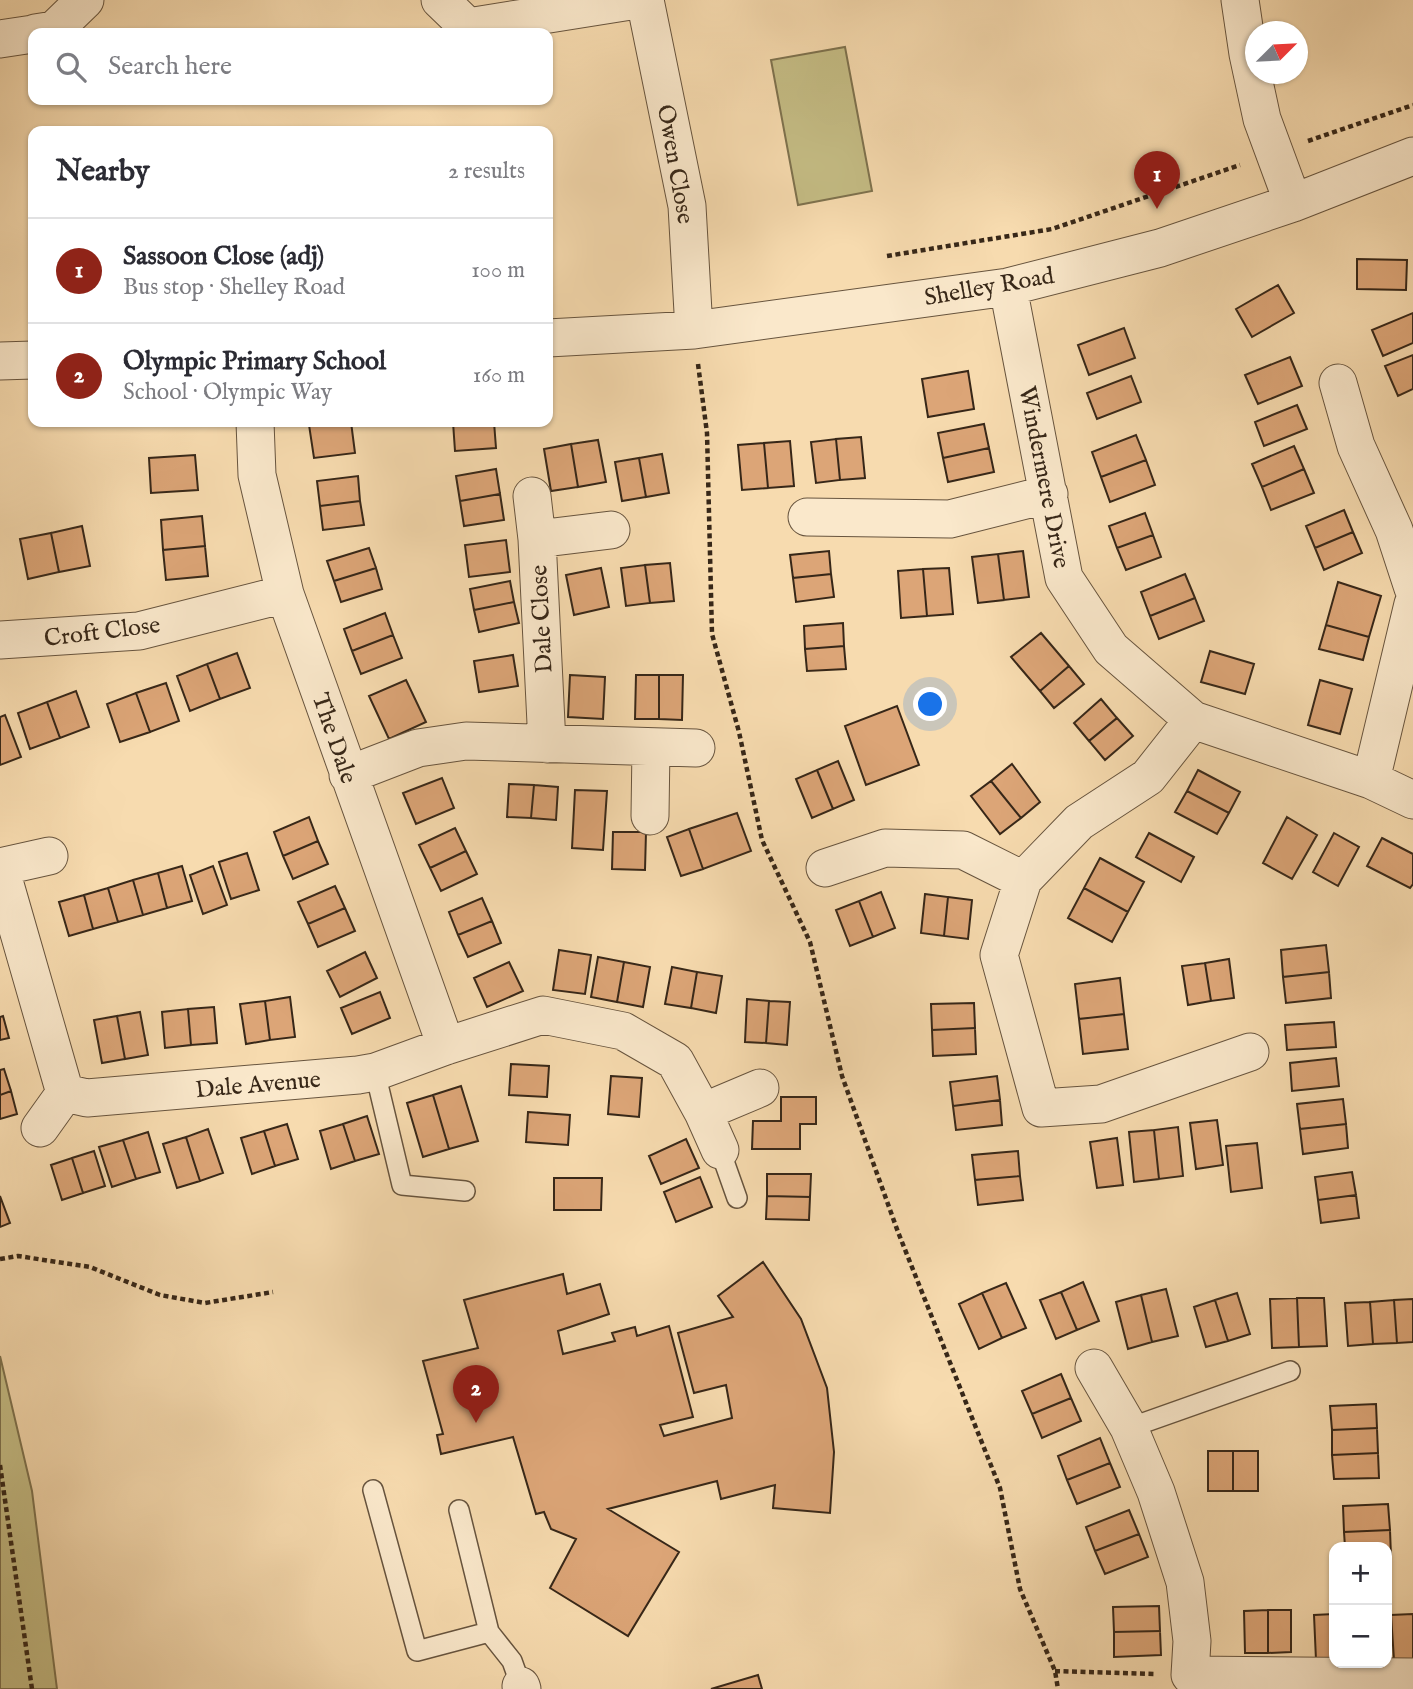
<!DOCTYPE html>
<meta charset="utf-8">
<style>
body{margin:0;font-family:"IM FELL English",serif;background:#f7f7f7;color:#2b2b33}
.controls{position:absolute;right:21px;bottom:21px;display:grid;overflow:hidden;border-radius:14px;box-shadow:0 2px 5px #0004}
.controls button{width:63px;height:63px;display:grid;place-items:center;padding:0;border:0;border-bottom:2px solid #e1e1e2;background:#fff;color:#2b2b33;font:35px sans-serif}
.compass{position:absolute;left:1245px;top:21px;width:63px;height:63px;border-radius:50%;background:#fff;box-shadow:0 2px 5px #0004;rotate:66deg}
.you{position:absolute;left:931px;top:705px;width:24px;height:24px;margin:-18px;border:5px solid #fff;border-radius:50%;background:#1a73e8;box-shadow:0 0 0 10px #1a73e833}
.badge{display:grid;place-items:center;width:46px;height:46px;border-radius:50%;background:#8f2418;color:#fff;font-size:23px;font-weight:700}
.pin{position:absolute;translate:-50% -58px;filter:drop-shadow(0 2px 4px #0008)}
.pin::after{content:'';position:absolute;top:37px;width:24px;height:21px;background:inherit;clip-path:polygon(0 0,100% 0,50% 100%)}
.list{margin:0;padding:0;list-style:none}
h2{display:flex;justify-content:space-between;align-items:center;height:91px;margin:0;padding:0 28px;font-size:30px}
h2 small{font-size:23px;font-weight:400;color:#7c7c81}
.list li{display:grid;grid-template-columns:46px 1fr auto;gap:21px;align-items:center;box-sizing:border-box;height:105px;padding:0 28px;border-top:2px solid #e1e1e2}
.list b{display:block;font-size:26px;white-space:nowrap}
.list p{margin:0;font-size:23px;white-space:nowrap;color:#7c7c81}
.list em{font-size:23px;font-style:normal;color:#7c7c81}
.icon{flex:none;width:38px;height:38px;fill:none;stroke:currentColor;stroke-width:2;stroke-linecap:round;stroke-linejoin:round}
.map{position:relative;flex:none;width:1413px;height:1689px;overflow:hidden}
.search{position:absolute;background:#fff;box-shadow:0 2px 5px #0004;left:28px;top:28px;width:525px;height:77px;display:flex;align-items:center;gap:18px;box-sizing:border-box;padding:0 24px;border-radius:14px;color:#7c7c81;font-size:26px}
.panel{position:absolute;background:#fff;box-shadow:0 2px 5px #0004;left:28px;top:126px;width:525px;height:301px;border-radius:14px}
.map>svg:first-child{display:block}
.green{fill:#c5bd85;stroke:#7e724e;stroke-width:2}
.building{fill:#dca577;stroke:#372718;stroke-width:2}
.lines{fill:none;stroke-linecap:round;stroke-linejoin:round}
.service-casing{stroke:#67543e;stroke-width:22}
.minor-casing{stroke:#67543e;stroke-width:39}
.path{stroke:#372718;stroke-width:4.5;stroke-dasharray:5 3.5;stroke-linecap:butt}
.service{stroke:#fae8cb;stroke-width:19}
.minor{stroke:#fae8cb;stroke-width:37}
.labels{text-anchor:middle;stroke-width:6;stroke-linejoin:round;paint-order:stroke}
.street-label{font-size:24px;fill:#372718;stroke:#fae8cb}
</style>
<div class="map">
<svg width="1413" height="1689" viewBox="0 0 1413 1689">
<rect width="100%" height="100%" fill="#f7dbaf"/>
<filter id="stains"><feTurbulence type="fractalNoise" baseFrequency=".00286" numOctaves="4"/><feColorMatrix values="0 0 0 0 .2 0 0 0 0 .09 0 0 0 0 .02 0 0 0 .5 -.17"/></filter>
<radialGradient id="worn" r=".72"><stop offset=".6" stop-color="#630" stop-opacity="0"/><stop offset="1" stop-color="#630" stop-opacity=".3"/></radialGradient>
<!-- green -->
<path class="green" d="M845 47 872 191 798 205 771 60Z
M0 1356 32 1491 57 1689H0Z"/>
<!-- building -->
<path class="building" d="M1357 259 1407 260 1406 290 1357 289Z
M1278 285 1294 313 1252 337 1236 309Z
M1413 313V343L1383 356 1372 330Z
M1124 328 1135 358 1089 375 1078 345Z
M1413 355V389L1398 396 1385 366Z
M1290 357 1302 386 1258 404 1245 375Z
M968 371 974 409 928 417 922 379Z
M1131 376 1141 402 1097 419 1087 393Z
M1297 405 1307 429 1264 446 1255 422Z
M337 422H351L355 453 314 458 309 425Z
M453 422H494L496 448 455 451Z
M984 424 989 448 943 458 938 433Z
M1136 435 1146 460 1101 477 1092 452Z
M861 437 865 478 840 480 836 439Z
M836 439 840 480 816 483 811 442Z
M598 440 606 482 578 487 571 444Z
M790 441 794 486 768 488 764 443Z
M764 443 768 488 742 490 738 445Z
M571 444 578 487 551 491 544 449Z
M1294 446 1304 469 1262 487 1252 464Z
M989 448 994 472 948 482 943 458Z
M662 454 669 493 646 497 639 458Z
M195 455 198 490 151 493 149 458Z
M639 458 646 497 622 501 615 462Z
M1146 460 1155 485 1110 502 1101 477Z
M496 469 500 494 460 501 456 476Z
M1304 469 1314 493 1271 510 1262 487Z
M358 476 360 501 320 506 317 481Z
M500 494 504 520 464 526 460 501Z
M360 501 364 525 323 530 320 506Z
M1344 510 1353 532 1315 548 1306 526Z
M1145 513 1153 535 1117 548 1109 526Z
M202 516 205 546 163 550 161 520Z
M82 526 90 566 59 572 51 533Z
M1353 532 1362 553 1324 570 1315 548Z
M51 533 59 572 28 579 20 539Z
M1153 535 1161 557 1126 570 1117 548Z
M506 540 510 572 469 577 465 545Z
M205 546 208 576 166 580 163 550Z
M369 548 376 568 334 581 327 561Z
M829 551 831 574 793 578 790 555Z
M1023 551 1029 597 1004 600 998 554Z
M998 554 1004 600 978 603 972 557Z
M670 563 674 601 650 603 645 565Z
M645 565 650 603 626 606 621 568Z
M376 568 382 589 341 602 334 581Z
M601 568 609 607 574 615 566 575Z
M949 568 953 614 927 616 923 569Z
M923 569 927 616 901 618 898 571Z
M831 574 834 597 796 602 793 578Z
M1185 574 1195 598 1150 616 1141 592Z
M510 581 514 602 474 610 470 589Z
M1338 582 1381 596 1369 637 1326 625Z
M1195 598 1204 621 1159 639 1150 616Z
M514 602 519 623 479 632 474 610Z
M385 613 393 635 352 651 344 629Z
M843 623 844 646 805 649 804 626Z
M1326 625 1369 637 1363 660 1319 649Z
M1041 633 1069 666 1040 691 1011 657Z
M393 635 402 658 361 674 352 651Z
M844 646 846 669 807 671 805 649Z
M1210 651 1254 664 1245 694 1201 682Z
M237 653 250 688 220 699 207 664Z
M513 655 518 686 479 692 474 661Z
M207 664 220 699 190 711 177 676Z
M1069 666 1084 684 1054 708 1040 691Z
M570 675 605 677 603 719 568 717Z
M636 675H659V719H635Z
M659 675H683L682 720 659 719Z
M406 680 426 722 389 739 369 696Z
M1320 680 1352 689 1340 734 1308 725Z
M166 683 179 721 150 732 136 693Z
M76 691 89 727 60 738 47 702Z
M136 693 150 732 120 742 107 704Z
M1101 699 1117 718 1089 741 1074 723Z
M47 702 60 738 30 749 18 713Z
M897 706 919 765 866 785 845 726Z
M5 715 21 757 0 765V717Z
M1117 718 1133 736 1105 760 1089 741Z
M838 761 854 800 833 809 817 770Z
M1012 764 1040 802 1021 818 991 781Z
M817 770 833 809 812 818 796 779Z
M1198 770 1240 792 1229 813 1187 791Z
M442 778 454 808 416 824 403 793Z
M991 781 1021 818 1000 834 971 796Z
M509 784 534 785 531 818 507 817Z
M534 785 558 787 556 820 531 818Z
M575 790 607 791 603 850 572 848Z
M1187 791 1229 813 1217 834 1175 812Z
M737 813 751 851 703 869 689 829Z
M309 817 318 841 283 856 274 832Z
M1287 817 1317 835 1292 879 1263 863Z
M455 828 466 851 430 868 419 845Z
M689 829 703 869 681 876 667 837Z
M613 832H646L645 870 612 869Z
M1149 833 1194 857 1181 882 1136 857Z
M1334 833 1359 847 1338 886 1313 872Z
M1382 838 1413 854V884L1410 888 1367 866Z
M318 841 328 864 293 879 283 856Z
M466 851 477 874 441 891 430 868Z
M247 853 259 890 231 899 219 862Z
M1100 858 1144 882 1128 912 1084 888Z
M182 866 192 901 167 908 158 873Z
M213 866 227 905 203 914 190 875Z
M158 873 167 908 143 915 133 880Z
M133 880 143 915 118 922 108 888Z
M335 886 345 908 308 924 298 902Z
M108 888 118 922 93 929 84 895Z
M1084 888 1128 912 1112 942 1068 918Z
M881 892 895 928 873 937 859 901Z
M925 894 948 897 944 936 921 933Z
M84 895 93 929 69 936 59 902Z
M948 897 972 900 968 939 944 936Z
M482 898 492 921 458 935 449 912Z
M859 901 873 937 850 946 836 910Z
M345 908 355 931 318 947 308 924Z
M492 921 501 943 468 957 458 935Z
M1326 945 1329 972 1283 977 1281 950Z
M559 950 591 955 585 994 553 990Z
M365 952 377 978 340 997 327 971Z
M598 957 624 962 617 1002 591 997Z
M1229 959 1234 998 1211 1001 1205 963Z
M509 962 523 991 487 1007 474 978Z
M624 962 650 967 643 1007 617 1002Z
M1205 963 1211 1001 1188 1005 1182 966Z
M672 967 697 972 691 1008 665 1004Z
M697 972 722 976 716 1013 691 1008Z
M1329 972 1331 998 1286 1003 1283 977Z
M1120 978 1124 1014 1079 1019 1075 984Z
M380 992 390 1018 352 1034 341 1008Z
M290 997 295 1037 270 1040 265 1001Z
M747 999 769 1001 766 1043 745 1042Z
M265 1001 270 1040 246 1044 240 1004Z
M769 1001 790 1002 787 1045 766 1043Z
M974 1003 975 1028 932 1030 931 1004Z
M214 1007 217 1043 191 1045 188 1009Z
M188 1009 191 1045 165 1048 162 1012Z
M140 1012 148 1055 125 1059 117 1016Z
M1124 1014 1128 1049 1083 1054 1079 1019Z
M3 1016 9 1038 0 1040V1017Z
M117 1016 125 1059 102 1063 94 1020Z
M1334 1022 1336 1047 1287 1050 1285 1025Z
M975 1028 976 1054 933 1056 932 1030Z
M1336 1058 1339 1086 1292 1091 1290 1063Z
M511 1064 549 1066 547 1097 509 1095Z
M4 1069 11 1091 0 1095V1070Z
M611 1076 642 1078 639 1117 608 1114Z
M997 1076 1000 1100 953 1106 950 1082Z
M461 1086 478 1141 449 1149 433 1095Z
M11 1091 17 1114 0 1119V1095Z
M433 1095 449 1149 423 1157 407 1103Z
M781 1097H816V1124H800V1149H752L753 1121H781Z
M1343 1099 1346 1124 1300 1129 1297 1104Z
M1000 1100 1002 1125 956 1130 953 1106Z
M528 1112 570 1115 568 1145 526 1142Z
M367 1116 379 1154 355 1161 343 1124Z
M1217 1120 1223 1165 1196 1169 1190 1123Z
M287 1124 298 1159 275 1166 264 1131Z
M343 1124 355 1161 331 1169 320 1131Z
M1346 1124 1348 1148 1303 1154 1300 1129Z
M1178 1127 1183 1176 1159 1179 1154 1130Z
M208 1129 223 1173 200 1181 186 1137Z
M1154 1130 1159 1179 1134 1182 1129 1132Z
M264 1131 275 1166 252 1174 241 1138Z
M148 1132 160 1172 136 1179 123 1140Z
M186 1137 200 1181 177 1188 163 1144Z
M1117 1138 1123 1185 1097 1188 1090 1142Z
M686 1139 699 1168 661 1184 649 1156Z
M123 1140 136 1179 112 1187 99 1147Z
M1257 1143 1262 1188 1231 1192 1226 1146Z
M94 1151 105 1186 83 1193 72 1158Z
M1018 1151 1020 1176 975 1180 972 1155Z
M72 1158 83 1193 62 1200 51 1165Z
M1352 1172 1356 1195 1318 1200 1315 1177Z
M767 1174H811L810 1197 767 1196Z
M1020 1176 1023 1200 978 1205 975 1180Z
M700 1177 712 1207 676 1222 664 1192Z
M554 1178H602L601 1210H554Z
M1356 1195 1359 1218 1321 1223 1318 1200Z
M0 1196 10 1223 0 1227Z
M767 1196 810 1197 809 1220 766 1219Z
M763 1262 801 1319 827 1388 834 1452 830 1513 773 1508 775 1485 721 1499 717 1481 608 1509 679 1552 628 1636 550 1588 576 1539 551 1529 544 1512 536 1514 513 1437 441 1454 437 1435 443 1434 423 1361 478 1348 464 1300 563 1274 567 1294 600 1284 609 1314 558 1331 563 1354 615 1341 612 1333 635 1327 637 1336 669 1326 693 1417 660 1425 664 1436 732 1418 726 1385 694 1393 678 1333 733 1317 718 1296Z
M1083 1282 1099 1321 1077 1330 1061 1292Z
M1006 1283 1026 1328 1002 1338 982 1293Z
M1166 1289 1178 1336 1152 1342 1141 1295Z
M1061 1292 1077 1330 1056 1339 1040 1300Z
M982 1293 1002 1338 979 1349 959 1304Z
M1237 1293 1250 1334 1228 1341 1215 1300Z
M1141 1295 1152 1342 1128 1349 1116 1302Z
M1297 1298 1299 1347 1272 1348 1270 1299Z
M1297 1298H1324L1327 1346 1299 1347Z
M1413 1299V1342L1397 1343 1394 1300Z
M1215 1300 1228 1341 1206 1347 1194 1307Z
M1394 1300 1397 1343 1373 1344 1370 1302Z
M1370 1302 1373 1344 1348 1346 1345 1303Z
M1061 1374 1071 1398 1032 1414 1022 1391Z
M1071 1398 1081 1421 1042 1438 1032 1414Z
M1376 1404 1377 1428 1332 1430 1330 1406Z
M1377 1428 1378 1453 1332 1455V1430Z
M1100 1438 1110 1463 1067 1480 1058 1456Z
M1208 1451H1233V1491H1208Z
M1233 1451H1258V1491H1233Z
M1378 1453 1379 1478 1334 1479 1332 1455Z
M1110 1463 1120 1487 1077 1504 1067 1480Z
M1388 1504 1390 1530 1344 1532 1343 1506Z
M1129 1510 1139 1534 1095 1551 1086 1527Z
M1390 1530 1391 1556H1387V1547H1345L1344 1532Z
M1139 1534 1148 1557 1105 1574 1095 1551Z
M1159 1606 1160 1631 1114 1632 1113 1607Z
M1268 1610V1653H1245L1244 1611Z
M1268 1610H1291V1652L1268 1653Z
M1334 1614V1659L1316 1660 1314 1615Z
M1413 1614V1659L1394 1660 1391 1615Z
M1160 1631 1161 1655 1114 1657V1632Z
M758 1675 762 1689H711Z"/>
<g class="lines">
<!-- service casing -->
<g class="service-casing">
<path id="service" d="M375 1072 402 1185 465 1191
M720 1150 737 1198
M1129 1428 1290 1371
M373 1490 417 1651 489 1632
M459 1510 489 1632 512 1661 521 1686"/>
</g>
<!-- minor casing -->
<g class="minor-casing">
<path id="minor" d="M440 0 468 27 637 0
M645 0 687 206 694 330
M1240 0 1248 54 1262 119 1293 203
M35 33 54 30 85 0
M0 39 33 34
M1008 287 1064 578 1111 649 1193 720 1371 780 1413 800
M548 338 694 330 1008 287 1160 248 1293 203 1413 156
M0 361 33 360
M1338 383 1356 446 1394 530 1413 588
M255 422 257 475 285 594 446 1046
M532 496 537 539 547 744
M807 517 950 519 1049 494
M537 539 611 530
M0 640 139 631 285 594
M1193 720 1148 777 1079 822 1023 880 999 955 1041 1108 1101 1104 1250 1052
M348 775 418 748 466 741 696 748
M1371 780 1413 604
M650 816 651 747
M0 867 65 1093 87 1098 358 1075 375 1072 446 1046 543 1015 623 1031 675 1061 703 1112 720 1150
M0 867 49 856
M825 868 885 848 963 850 1023 880
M703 1112 760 1088
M40 1128 65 1093
M1094 1368 1129 1428 1156 1492 1185 1582 1192 1641 1190 1675 1413 1677
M521 1686 522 1689"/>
</g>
<!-- path -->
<path class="path" d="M1308 141 1413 105
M887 256 1052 229 1240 165
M698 364 707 433 712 634 739 732 762 840 810 942 842 1076 898 1232 1000 1488 1020 1589 1055 1671 1058 1689
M0 1259 18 1256 90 1267 160 1295 205 1303 273 1292
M0 1465 32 1689
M1055 1671 1155 1674"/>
<!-- service -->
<use href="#service" class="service"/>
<!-- minor -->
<use href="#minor" class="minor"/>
</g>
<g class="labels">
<!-- street labels -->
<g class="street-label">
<text transform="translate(676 164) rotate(80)" y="8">Owen Close</text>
<text transform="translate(989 286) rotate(-10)" y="8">Shelley Road</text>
<text transform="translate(1045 477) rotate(79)" y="8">Windermere Drive</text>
<text transform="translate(541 619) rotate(-93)" y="8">Dale Close</text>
<text transform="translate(102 631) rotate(-7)" y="8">Croft Close</text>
<text transform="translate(335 738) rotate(71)" y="8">The Dale</text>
<text transform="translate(258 1084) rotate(-5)" y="8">Dale Avenue</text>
</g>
</g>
<rect width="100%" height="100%" filter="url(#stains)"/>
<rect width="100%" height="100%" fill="url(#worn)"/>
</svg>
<div class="controls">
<button>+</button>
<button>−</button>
</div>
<svg class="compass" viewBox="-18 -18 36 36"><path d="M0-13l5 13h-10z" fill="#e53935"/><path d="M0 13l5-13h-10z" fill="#7c7c81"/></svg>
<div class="you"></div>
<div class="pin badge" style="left:1157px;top:209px">1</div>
<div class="pin badge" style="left:476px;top:1423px">2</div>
<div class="search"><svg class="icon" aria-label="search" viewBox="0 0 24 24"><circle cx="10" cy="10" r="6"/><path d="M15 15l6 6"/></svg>Search here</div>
<section class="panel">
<h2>Nearby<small>2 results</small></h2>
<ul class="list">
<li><span class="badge">1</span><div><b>Sassoon Close (adj)</b><p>Bus stop · Shelley Road</p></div><em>100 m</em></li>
<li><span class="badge">2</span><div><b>Olympic Primary School</b><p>School · Olympic Way</p></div><em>160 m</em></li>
</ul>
</section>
</div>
